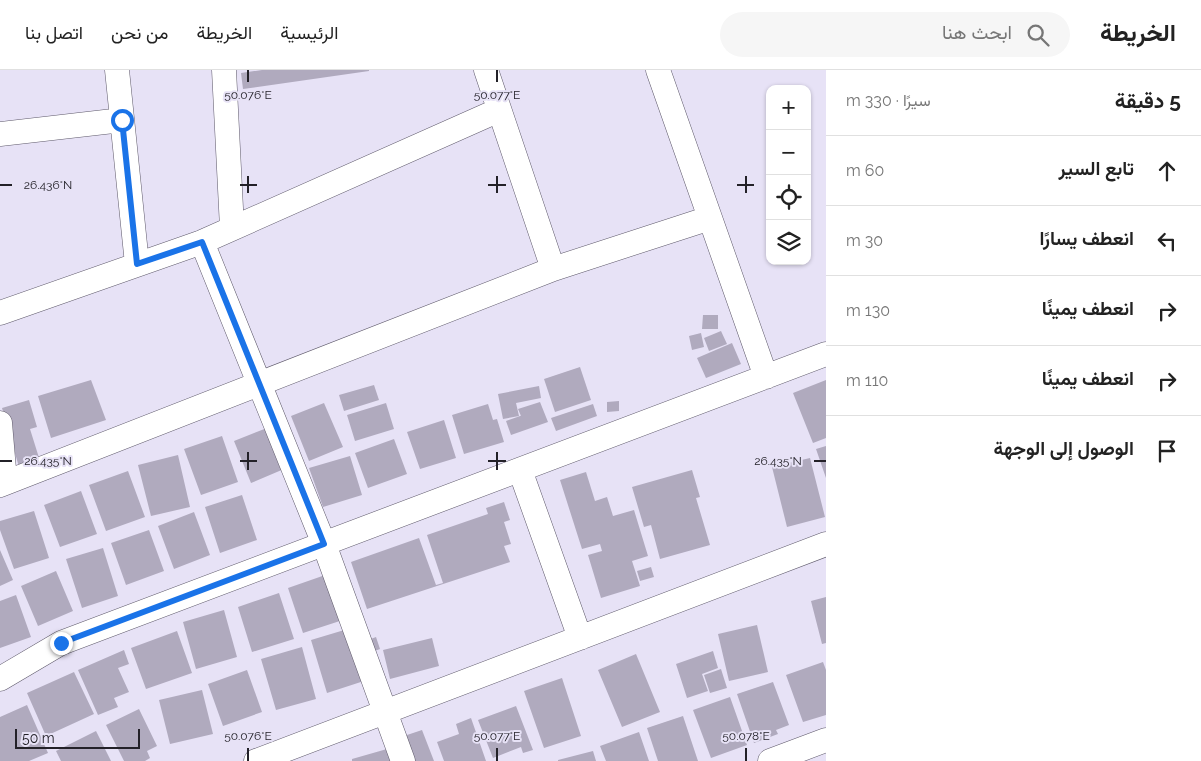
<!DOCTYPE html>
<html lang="ar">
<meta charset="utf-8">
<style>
body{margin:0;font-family:Raleway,Vazirmatn,sans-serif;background:#f6f6f6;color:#222;direction:rtl}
.controls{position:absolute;right:15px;top:15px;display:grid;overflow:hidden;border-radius:10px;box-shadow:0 1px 4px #0004}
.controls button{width:45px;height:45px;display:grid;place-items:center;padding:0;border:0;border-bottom:1px solid #e0e0e0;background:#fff;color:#222;font:25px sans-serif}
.scale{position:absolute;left:15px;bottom:12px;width:125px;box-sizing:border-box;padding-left:5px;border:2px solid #232128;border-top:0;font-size:14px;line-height:18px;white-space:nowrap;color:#232128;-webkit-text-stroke:4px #e7e2f6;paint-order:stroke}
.stop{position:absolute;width:15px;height:15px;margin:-11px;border:4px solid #1a73e8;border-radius:50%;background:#fff}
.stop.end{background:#1a73e8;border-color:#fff;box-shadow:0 1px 5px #0008}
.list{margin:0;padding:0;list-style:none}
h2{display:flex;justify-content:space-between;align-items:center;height:65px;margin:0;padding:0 20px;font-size:21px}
h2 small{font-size:16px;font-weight:400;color:#767676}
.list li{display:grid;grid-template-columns:32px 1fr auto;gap:15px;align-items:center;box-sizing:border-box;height:70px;padding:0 20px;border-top:1px solid #e0e0e0}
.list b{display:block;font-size:19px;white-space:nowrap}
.list em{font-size:16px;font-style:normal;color:#767676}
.icon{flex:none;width:28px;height:28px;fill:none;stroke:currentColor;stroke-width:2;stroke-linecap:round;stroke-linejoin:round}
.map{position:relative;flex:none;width:826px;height:691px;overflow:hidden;direction:ltr}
header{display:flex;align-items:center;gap:30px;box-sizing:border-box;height:70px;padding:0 25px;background:#fff;border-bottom:1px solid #e0e0e0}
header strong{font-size:24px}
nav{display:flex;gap:28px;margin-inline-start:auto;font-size:18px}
.search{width:350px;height:45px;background:#f6f6f6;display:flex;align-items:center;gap:12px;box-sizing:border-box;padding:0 18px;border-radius:28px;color:#767676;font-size:19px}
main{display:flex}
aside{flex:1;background:#fff}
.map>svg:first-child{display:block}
.building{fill:#b0aabe}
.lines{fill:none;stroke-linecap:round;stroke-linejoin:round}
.minor-casing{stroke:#5e596a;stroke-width:25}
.minor{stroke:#fff;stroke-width:24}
.route{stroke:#1a73e8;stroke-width:6}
.ticks{fill:none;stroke:#232128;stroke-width:2}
.ticks-label{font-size:12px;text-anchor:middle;fill:#232128;stroke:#e7e2f6;stroke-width:4;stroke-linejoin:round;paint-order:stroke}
</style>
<header>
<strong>الخريطة</strong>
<div class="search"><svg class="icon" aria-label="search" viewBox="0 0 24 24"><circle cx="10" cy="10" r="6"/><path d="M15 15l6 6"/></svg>ابحث هنا</div>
<nav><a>الرئيسية</a><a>الخريطة</a><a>من نحن</a><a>اتصل بنا</a></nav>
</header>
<main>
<aside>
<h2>5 دقيقة<small>سيرًا · 330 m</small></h2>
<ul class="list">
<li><svg class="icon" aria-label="ahead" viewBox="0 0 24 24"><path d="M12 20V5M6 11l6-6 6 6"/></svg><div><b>تابع السير</b></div><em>60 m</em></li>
<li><svg class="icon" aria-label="left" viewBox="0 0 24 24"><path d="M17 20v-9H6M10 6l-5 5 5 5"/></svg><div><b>انعطف يسارًا</b></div><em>30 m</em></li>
<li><svg class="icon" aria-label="right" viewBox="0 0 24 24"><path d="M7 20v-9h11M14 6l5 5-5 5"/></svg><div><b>انعطف يمينًا</b></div><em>130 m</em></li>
<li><svg class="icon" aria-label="right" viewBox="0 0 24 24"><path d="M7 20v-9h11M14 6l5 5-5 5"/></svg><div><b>انعطف يمينًا</b></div><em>110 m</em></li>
<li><svg class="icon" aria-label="arrive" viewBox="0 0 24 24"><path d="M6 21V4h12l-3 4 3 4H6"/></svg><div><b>الوصول إلى الوجهة</b></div></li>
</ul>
</aside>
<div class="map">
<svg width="826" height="691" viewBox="0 0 826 691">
<rect width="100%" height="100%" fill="#e7e2f6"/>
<!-- building -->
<path class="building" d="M262 0H369V1L243 19 241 3Z
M703 245H718V259H702Z
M721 261 727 274 709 281 704 268Z
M701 263 704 277 692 280 689 266Z
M732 273 741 294 706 308 697 288Z
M580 297 591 330 555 342 544 309Z
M91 310 106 350 51 368 38 326Z
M826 310V368L813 373 793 323Z
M374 315 379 330 344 341 339 325Z
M539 316 541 328 516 333 519 346 503 349 498 324Z
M29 330 37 357 30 359 40 391 19 397 2 338Z
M619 331V341L607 342V332Z
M540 332 548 352 511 365 506 351 523 345 521 346 518 339Z
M324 333 343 377 309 391 291 346Z
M386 333 394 359 355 371 347 345Z
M488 334 493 350 497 349 504 372 464 384 452 345Z
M593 334 597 346 556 361 551 348Z
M444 350 456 388 420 399 407 362Z
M267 358 284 399 251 413 234 371Z
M222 366 238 412 201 425 184 379Z
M394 369 407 404 368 418 355 383Z
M826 376V408L816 379Z
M178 385 190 437 151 446 138 395Z
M350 386 362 425 323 437 309 398Z
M810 388 825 447 787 457 772 397Z
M692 400 700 427 696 428 710 475 660 489 651 455 644 457 632 417Z
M128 401 145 447 106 461 89 415Z
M586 402 595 431 607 427 613 446 634 440 648 486 632 491 640 516 601 528 588 485 602 481 600 474 582 479 560 410Z
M81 421 97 464 60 477 44 435Z
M242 425 257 470 220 483 205 437Z
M504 432 510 450 504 452 511 474 504 476 510 492 367 539 351 492 419 468 436 515 443 513 427 465 488 444 486 438Z
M34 441 49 488 14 499 0 460V451Z
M194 442 210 485 174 499 158 456Z
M149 460 164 501 126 515 111 473Z
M103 478 118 526 82 538 66 489Z
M0 480 13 510 0 516Z
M651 497 654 507 640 511 637 501Z
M56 501 73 541 38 556 21 516Z
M331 503 346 549 303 563 288 518Z
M279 523 294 569 252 582 238 537Z
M16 525 31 567 0 578V531Z
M826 527V573L822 574 811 531Z
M224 540 237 587 196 599 183 552Z
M757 555 768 602 729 611 718 564Z
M351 558 367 610 327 623 311 570Z
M177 561 192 603 146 619 131 578Z
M376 567 380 579 372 582 368 570Z
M432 568 439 596 390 609 383 580Z
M302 577 316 629 276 640 261 589Z
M124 580 129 594 118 598 129 622 114 628 118 637 98 645 78 600Z
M713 581 718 598 702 604 708 621 687 628 676 594Z
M636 584 660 642 622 657 598 600Z
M823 592 826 600V645L803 652 786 605Z
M721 599 727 618 710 623 704 605Z
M247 600 262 642 223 656 208 614Z
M74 602 94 644 46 666 27 623Z
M562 608 581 666 544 678 524 621Z
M773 612 789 655 776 660 778 664 754 673 737 624Z
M202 620 213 664 170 674 159 630Z
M730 627 747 675 711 688 693 640Z
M27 635 48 683 29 691H0V647Z
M516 636 533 680 523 683 521 677 493 688 478 650Z
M139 639 157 676 147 681 150 688 145 691H124L106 655Z
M683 646 698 691H658L647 658Z
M471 648 486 691H444L437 672 459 664 456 654Z
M422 660 434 691H412L404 666Z
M96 661 111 691H61L56 681Z
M639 662 649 691H606L600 676Z
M394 677 398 691H352V689Z
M593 681 596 691H558V690Z"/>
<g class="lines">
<!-- minor casing -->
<g class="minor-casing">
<path id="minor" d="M117 0 137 194
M224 0 232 158
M486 0 553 199
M658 0 766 307
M0 64 122 50
M202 172 324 474 403 691
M0 243 202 172 499 40
M0 353 5 411
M520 400 580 568
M0 415 553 199 710 148
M0 609 61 573 826 284
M256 691 826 474
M770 691 826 670"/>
</g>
<!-- minor -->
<use href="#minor" class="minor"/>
</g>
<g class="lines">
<!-- route -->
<path class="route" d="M61 573 324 474 202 172 137 194 122 50"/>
</g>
<!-- ticks -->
<path class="ticks" d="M248 0V12M497 0V12M248 106V123M497 106V123M746 106V123M0 115H12M240 115H257M488 115H506M737 115H754M248 382V400M497 382V400M0 391H12M240 391H257M488 391H506M814 391H826M248 678V691M497 678V691M746 678V691"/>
<g class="ticks-label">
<text x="248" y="29">50.076°E</text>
<text x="497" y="29">50.077°E</text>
<text x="48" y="119">26.436°N</text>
<text x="48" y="395">26.435°N</text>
<text x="778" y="395">26.435°N</text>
<text x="248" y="670">50.076°E</text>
<text x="497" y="670">50.077°E</text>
<text x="746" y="670">50.078°E</text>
</g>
</svg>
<div class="controls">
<button>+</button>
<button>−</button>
<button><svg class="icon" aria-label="locate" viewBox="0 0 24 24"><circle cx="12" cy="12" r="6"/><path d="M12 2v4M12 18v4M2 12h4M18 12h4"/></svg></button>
<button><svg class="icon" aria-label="layers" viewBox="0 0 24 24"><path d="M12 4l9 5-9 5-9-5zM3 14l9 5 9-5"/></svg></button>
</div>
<div class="scale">50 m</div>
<div class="stop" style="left:122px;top:50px"></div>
<div class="stop end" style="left:61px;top:573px"></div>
</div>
</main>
